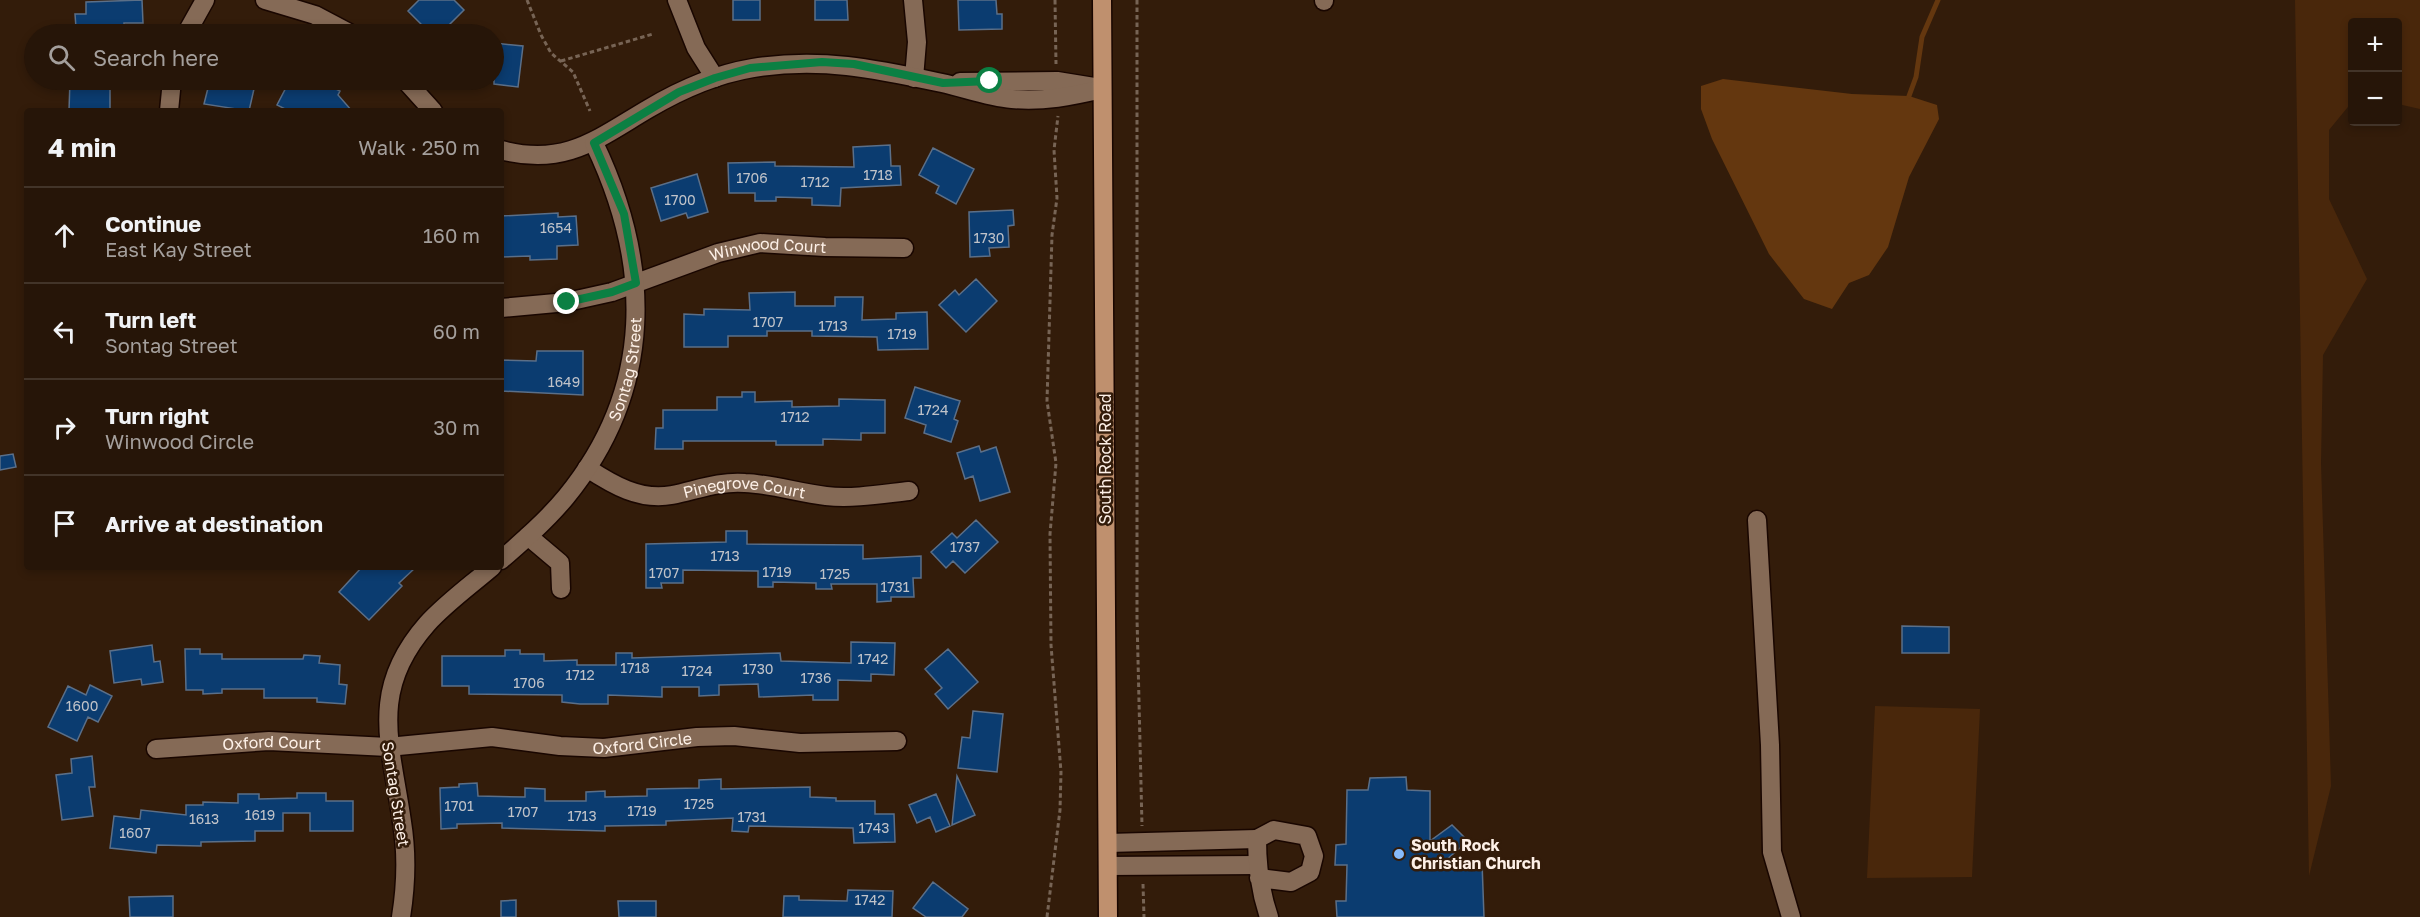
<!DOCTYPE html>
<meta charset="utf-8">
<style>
body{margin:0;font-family:"Golos Text",sans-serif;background:#322216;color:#f1f3f6}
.controls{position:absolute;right:18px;top:18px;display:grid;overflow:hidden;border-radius:6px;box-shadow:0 3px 9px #0003}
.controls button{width:54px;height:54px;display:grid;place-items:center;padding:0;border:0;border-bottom:2px solid #423429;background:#261508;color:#f1f3f6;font:30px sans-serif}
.stop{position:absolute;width:18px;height:18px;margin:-14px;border:4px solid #0b8043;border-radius:50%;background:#fff}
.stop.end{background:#0b8043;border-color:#fff;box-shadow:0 2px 6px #0008}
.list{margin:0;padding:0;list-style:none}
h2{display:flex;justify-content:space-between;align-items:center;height:78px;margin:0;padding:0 24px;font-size:26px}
h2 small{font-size:20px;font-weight:400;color:#a49f9c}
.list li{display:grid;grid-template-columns:39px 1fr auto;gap:18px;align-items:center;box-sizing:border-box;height:96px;padding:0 24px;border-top:2px solid #423429}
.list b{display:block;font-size:22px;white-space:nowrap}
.list p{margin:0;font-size:20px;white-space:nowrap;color:#a49f9c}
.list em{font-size:20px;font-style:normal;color:#a49f9c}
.icon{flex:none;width:33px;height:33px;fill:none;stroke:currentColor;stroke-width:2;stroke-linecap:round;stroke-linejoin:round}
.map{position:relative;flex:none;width:2420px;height:917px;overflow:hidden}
.search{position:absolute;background:#261508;box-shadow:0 3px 9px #0003;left:24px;top:24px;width:480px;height:66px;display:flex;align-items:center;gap:15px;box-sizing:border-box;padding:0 21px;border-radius:33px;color:#a49f9c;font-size:22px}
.panel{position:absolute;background:#261508;box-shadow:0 3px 9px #0003;left:24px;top:108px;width:480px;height:462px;border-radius:6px}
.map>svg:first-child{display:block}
.green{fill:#49270b}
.water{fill:#64370f}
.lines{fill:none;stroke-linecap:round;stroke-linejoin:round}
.stream{stroke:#64370f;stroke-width:5}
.building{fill:#0b3c70;stroke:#5b6f88;stroke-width:1.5}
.minor-casing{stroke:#190600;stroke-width:21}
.major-casing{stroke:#190600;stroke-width:21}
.path{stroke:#776455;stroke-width:3;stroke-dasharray:4.5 3;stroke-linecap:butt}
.minor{stroke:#856a56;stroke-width:18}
.major{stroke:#bf906e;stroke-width:18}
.route{stroke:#0b8043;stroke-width:8}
.poi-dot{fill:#87bbfb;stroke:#331c0a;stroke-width:2}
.labels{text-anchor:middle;stroke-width:5;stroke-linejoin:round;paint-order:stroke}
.number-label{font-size:14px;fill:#c0c3c9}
.street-label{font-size:16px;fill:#fdf0e7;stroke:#331c0a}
.poi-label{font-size:16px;font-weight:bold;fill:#fdf0e7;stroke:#331c0a;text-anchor:start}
</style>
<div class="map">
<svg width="2420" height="917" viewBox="0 0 2420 917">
<rect width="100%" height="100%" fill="#331c0a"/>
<!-- green -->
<path class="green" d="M2295 0H2420V109L2398 104V22H2352V102L2329 130V199L2367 279 2323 355 2321 463 2331 786 2309 876Z
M1875 706 1980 709 1972 877 1867 878Z"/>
<!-- water -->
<path class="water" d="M1723 79 1852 94 1909 96 1937 105 1939 119 1909 177 1888 247 1869 275 1849 283 1832 309 1804 299 1769 254 1712 139 1701 109V86Z"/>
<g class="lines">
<!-- stream -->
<path class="stream" d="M1909 96 1916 77 1922 37 1938 0"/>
</g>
<!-- building -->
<path class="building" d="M142 0 143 23H124V34H85V28H76L75 14H86V2Z
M419 0H454L464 10 449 25 459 34H427L420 28 422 25 408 11Z
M733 0H760V20H733Z
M815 0H847L848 20H815Z
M958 0H996L997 14H1002V29L959 30Z
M494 43 523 46 518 87 494 84Z
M70 80H110V111H69Z
M210 80H256L249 111 204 104Z
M290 80H300L315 86 318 80 340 91 338 95 352 111H289L277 105Z
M890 145 891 166H900L901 185 841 188 840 206 812 205V198L776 197V201H755V193H729L728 163 775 162V166L854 167 853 147Z
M933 148 974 169 956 204 936 193 939 186 919 175Z
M697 174 708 212 688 218 686 213 661 221 651 188Z
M1013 210 1014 225 1008 226 1009 247 989 248 990 256 970 257 969 212Z
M558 213V217L576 216 578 245 557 246V259L530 260V256L501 257V216Z
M976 279 997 301 966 332 939 305 955 290 959 295Z
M795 292V306H835V297H863L862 320 896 319V313L927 312 928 349 878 350 877 337 812 336V331H767V336H728V347H684V314L704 315V309L750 310 749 293Z
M537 351H583V395L501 391V360L536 361Z
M915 387 960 401 954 419 958 421 951 442 924 433 926 425 905 418Z
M742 392H755V402L792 401V407L839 406V399L885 400V433H861V440L823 439V445H776V441H683V449H655L656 428H663V410H717V397H742Z
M979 446 981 452 996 447 1010 492 980 501 973 476 965 479 957 453Z
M13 454 16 467 0 470V456Z
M976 520 998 542 965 573 953 561 946 568 931 552 952 533 957 538Z
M726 531H747V544L863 545V559L921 556V578H913L914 597H891V601L877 602V584H831L832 589H816V583L773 582V587H758V571L683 570V583H661L662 588H646V544L726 542Z
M362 567H416L399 583 402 586 369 620 339 592Z
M1902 626 1949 627V653H1902Z
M851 642 895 643 894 675 871 674V681L838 680V700H813V695L759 697 758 684 719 685V695L699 696V687H662V697L608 695V704H580L562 702V695L469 694V686H442V656H505V650H520V654H544V661L577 660V665H616V653H632V658L780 653 781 661 851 663Z
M152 645 154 662 160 661 163 682 142 685 141 679 114 683 110 651Z
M185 649H200V654H222V659H303L304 655 320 656 319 663 340 665 339 684 347 685 345 704 317 702V698H264V689H222V693L203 694V690H186Z
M948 649 978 682 948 709 935 694 942 688 925 669Z
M90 685 112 696 98 722 88 717 77 741 48 727 68 686 86 695Z
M973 711 1003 714 997 772 958 768 962 737 970 738Z
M92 756 95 787H89L93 816 62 820 56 775 72 773 71 759Z
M957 776 975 815 952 825Z
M1406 777 1407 790 1430 791V841L1452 825 1468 841 1445 861 1482 862 1484 917H1337L1336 901H1346L1347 865H1335L1336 845 1346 844 1347 790H1368L1370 778Z
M721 779V789L810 787V797L836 798V801H875V814H894L895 842 854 843 853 828 749 826 748 832 732 831 733 818 666 821V825L605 826V831L502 828V823L457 824V828L441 829 440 788 459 787V784L477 783 478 796 525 797V788L545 789V801H586V792L605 791V797L647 796V789L699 788V780Z
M297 793H326V801H353V831H310V813H283V831H255V841L201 842V846L157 845 156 853 110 848 114 816 140 819 141 810 186 815V805H203V802L238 803V794H259V799L297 798Z
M936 794 950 826 936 832 930 817 917 823 909 805Z
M933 882 968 909 962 917H926L913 908Z
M848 890 893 891 892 917H783L784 896H799V900L847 901Z
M173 896V917H130L129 897Z
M516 900V917H501V901Z
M618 901H656V917H619Z"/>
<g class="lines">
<!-- minor casing -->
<g class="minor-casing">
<g id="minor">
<path d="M265 0 315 15 351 34"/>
<path d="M677 0 696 48 715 78"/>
<path d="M913 0 917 42 914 78"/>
<path d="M1324 1V0"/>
<path d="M186 34 205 0"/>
<path d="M405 80 433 111"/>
<path d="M960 82 1057 81 1094 87"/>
<path d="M169 111 172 80"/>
<path d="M501 150C565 167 597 139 648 109 680 90 717 74 753 68 821 57 876 69 942 83 965 88 988 97 1012 99 1043 102 1072 96 1102 89"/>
<path id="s1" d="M501 308 567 302 612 292 718 253 760 243 825 247 904 248"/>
<path id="s2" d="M587 468C613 485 640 501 672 495 697 490 719 481 745 483 772 484 799 493 826 496 853 499 882 494 909 491"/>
<path d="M1757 520 1770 745 1772 852 1791 917"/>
<path d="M528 536 560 563 561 589"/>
<path id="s3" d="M501 560C524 540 547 520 566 497 655 388 652 264 594 143"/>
<path id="s4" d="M156 749 269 741 388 747 492 737 560 746 604 748 697 737 734 736 800 743 897 741"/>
<path d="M1108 843 1257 839"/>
<path d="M1108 866 1257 865"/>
<path d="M1259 878 1291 882 1310 872 1314 856 1307 836 1274 830 1257 839C1257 866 1260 891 1269 917"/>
<path d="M401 917C406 886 407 853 402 822 391 744 368 691 427 624 446 603 471 585 492 567"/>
</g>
</g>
<!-- major casing -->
<g class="major-casing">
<path id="major" d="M1102 0 1108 917"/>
</g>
<!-- path -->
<path class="path" d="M527 0 541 35 551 53 573 72 590 111
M1055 0 1056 64
M1137 0V618L1142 826
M561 61 653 34
M1143 884 1144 917
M1047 917 1060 810 1061 772 1051 645 1050 534 1056 463 1047 401 1052 235 1057 198 1054 150 1058 116"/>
<!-- minor -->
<use href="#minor" class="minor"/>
<!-- major -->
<use href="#major" class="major"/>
</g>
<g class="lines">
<!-- route -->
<path class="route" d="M567 302 612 292 636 283 624 214 594 143 679 92 715 78 750 68 822 62 854 64 943 83 990 81"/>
</g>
<!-- markers -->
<circle class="poi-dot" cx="1399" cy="854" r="6"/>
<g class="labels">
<!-- number labels -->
<g class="number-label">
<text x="878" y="180">1718</text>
<text x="752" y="183">1706</text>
<text x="815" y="187">1712</text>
<text x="680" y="205">1700</text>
<text x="556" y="233">1654</text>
<text x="989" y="243">1730</text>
<text x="768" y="327">1707</text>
<text x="833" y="331">1713</text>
<text x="902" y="339">1719</text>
<text x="564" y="387">1649</text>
<text x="933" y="415">1724</text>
<text x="795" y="422">1712</text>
<text x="965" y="552">1737</text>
<text x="725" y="561">1713</text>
<text x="777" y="577">1719</text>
<text x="664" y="578">1707</text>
<text x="835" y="579">1725</text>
<text x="895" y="592">1731</text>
<text x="873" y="664">1742</text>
<text x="635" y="673">1718</text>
<text x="758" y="674">1730</text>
<text x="697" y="676">1724</text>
<text x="580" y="680">1712</text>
<text x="816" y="683">1736</text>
<text x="529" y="688">1706</text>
<text x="82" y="711">1600</text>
<text x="699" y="809">1725</text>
<text x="459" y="811">1701</text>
<text x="642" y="816">1719</text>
<text x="523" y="817">1707</text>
<text x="260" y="820">1619</text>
<text x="582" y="821">1713</text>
<text x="752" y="822">1731</text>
<text x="204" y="824">1613</text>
<text x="874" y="833">1743</text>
<text x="135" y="838">1607</text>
<text x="870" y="905">1742</text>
</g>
<!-- street labels -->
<g class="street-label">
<text dy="6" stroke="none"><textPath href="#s1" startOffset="276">Winwood Court</textPath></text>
<text dy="6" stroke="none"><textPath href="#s3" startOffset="234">Sontag Street</textPath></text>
<text transform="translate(1105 459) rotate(-90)" y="6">South Rock Road</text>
<text dy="6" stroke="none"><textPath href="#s2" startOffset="165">Pinegrove Court</textPath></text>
<text dy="6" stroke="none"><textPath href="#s4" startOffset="488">Oxford Circle</textPath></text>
<text dy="6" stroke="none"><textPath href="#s4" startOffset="116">Oxford Court</textPath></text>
<text transform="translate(396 794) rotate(81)" y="6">Sontag Street</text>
</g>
<!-- poi labels -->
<g class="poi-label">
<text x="1411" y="851">South Rock<tspan x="1411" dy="18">Christian Church</tspan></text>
</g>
</g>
</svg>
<div class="controls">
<button>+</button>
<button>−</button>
</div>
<div class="stop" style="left:990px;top:81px"></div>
<div class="stop end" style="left:567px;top:302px"></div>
<div class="search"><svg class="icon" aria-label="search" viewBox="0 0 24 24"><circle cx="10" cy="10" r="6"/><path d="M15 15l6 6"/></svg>Search here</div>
<section class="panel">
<h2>4 min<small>Walk · 250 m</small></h2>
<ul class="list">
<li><svg class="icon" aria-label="ahead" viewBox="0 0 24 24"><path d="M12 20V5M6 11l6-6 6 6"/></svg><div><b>Continue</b><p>East Kay Street</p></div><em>160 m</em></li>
<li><svg class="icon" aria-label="left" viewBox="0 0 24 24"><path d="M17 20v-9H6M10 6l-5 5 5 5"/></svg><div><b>Turn left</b><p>Sontag Street</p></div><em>60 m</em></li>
<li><svg class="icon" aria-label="right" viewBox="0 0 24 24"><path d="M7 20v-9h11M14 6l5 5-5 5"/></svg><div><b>Turn right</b><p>Winwood Circle</p></div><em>30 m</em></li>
<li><svg class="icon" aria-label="arrive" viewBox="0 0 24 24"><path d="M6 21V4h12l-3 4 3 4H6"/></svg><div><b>Arrive at destination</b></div></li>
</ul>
</section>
</div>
